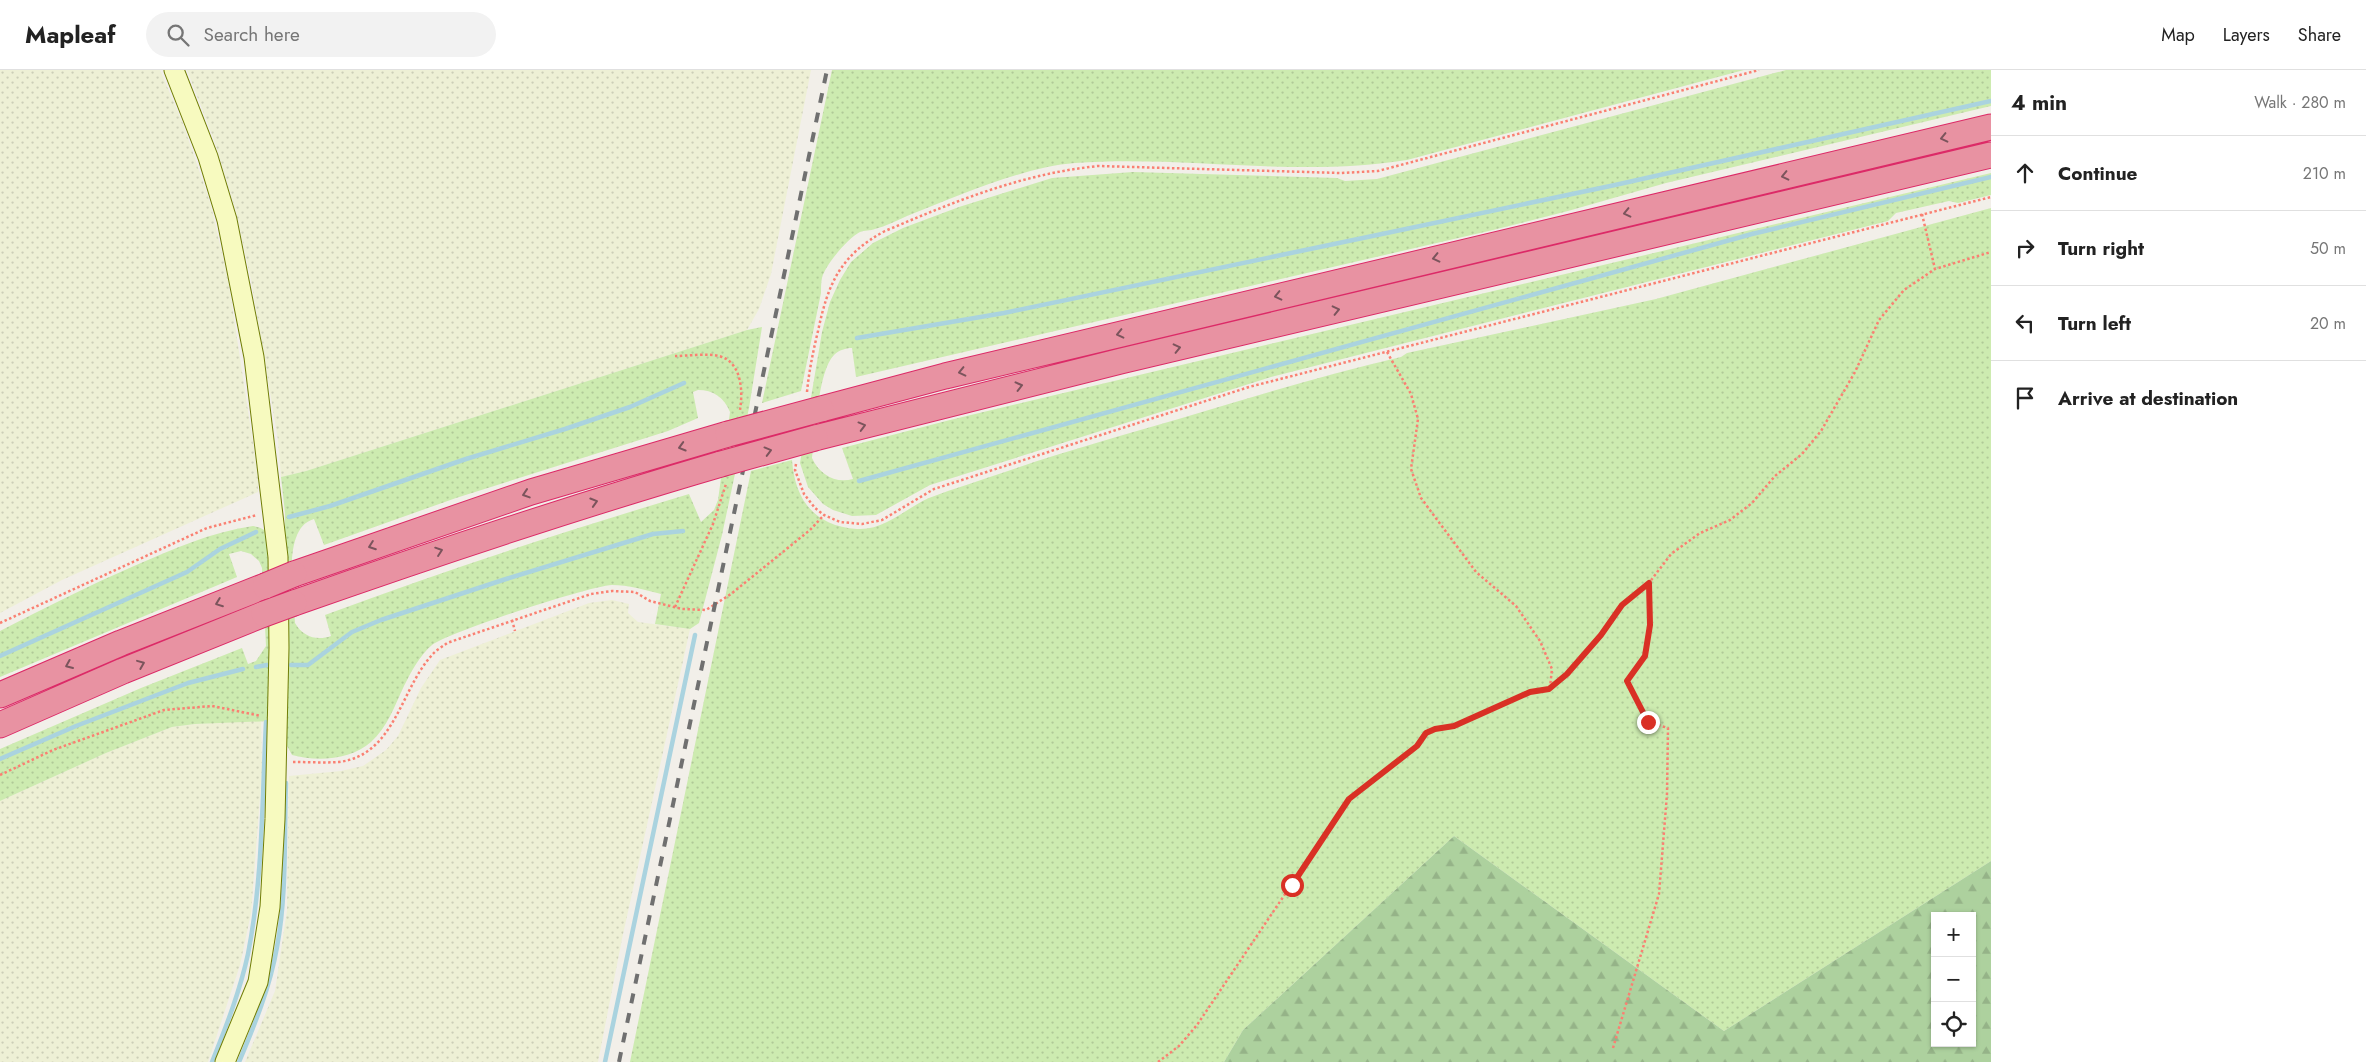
<!DOCTYPE html>
<meta charset="utf-8">
<style>
body{margin:0;font-family:Jost,sans-serif;background:#f2f2f2;color:#222}
.controls{position:absolute;right:15px;bottom:15px;display:grid;overflow:hidden;border-radius:0px;box-shadow:0 1px 4px #0004}
.controls button{width:45px;height:45px;display:grid;place-items:center;padding:0;border:0;border-bottom:1px solid #e0e0e0;background:#fff;color:#222;font:25px sans-serif}
.stop{position:absolute;width:15px;height:15px;margin:-11px;border:4px solid #d93025;border-radius:50%;background:#fff}
.stop.end{background:#d93025;border-color:#fff;box-shadow:0 1px 5px #0008}
.list{margin:0;padding:0;list-style:none}
h2{display:flex;justify-content:space-between;align-items:center;height:65px;margin:0;padding:0 20px;font-size:21px}
h2 small{font-size:16px;font-weight:400;color:#767676}
.list li{display:grid;grid-template-columns:32px 1fr auto;gap:15px;align-items:center;box-sizing:border-box;height:75px;padding:0 20px;border-top:1px solid #e0e0e0}
.list b{display:block;font-size:19px;white-space:nowrap}
.list em{font-size:16px;font-style:normal;color:#767676}
.icon{flex:none;width:28px;height:28px;fill:none;stroke:currentColor;stroke-width:2;stroke-linecap:round;stroke-linejoin:round}
.map{position:relative;flex:none;width:1991px;height:992px;overflow:hidden}
header{display:flex;align-items:center;gap:30px;box-sizing:border-box;height:70px;padding:0 25px;background:#fff;border-bottom:1px solid #e0e0e0}
header strong{font-size:24px}
nav{display:flex;gap:28px;margin-inline-start:auto;font-size:18px}
.search{width:350px;height:45px;background:#f2f2f2;display:flex;align-items:center;gap:12px;box-sizing:border-box;padding:0 18px;border-radius:28px;color:#767676;font-size:19px}
main{display:flex}
aside{flex:1;background:#fff}
.map>svg:first-child{display:block}
.farmland{fill:url(#farmland-dots)}
.grass{fill:url(#grass-dots);fill-rule:evenodd}
.forest{fill:url(#forest-firs);fill-rule:evenodd}
.lines{fill:none;stroke-linecap:round;stroke-linejoin:round}
.stream{stroke:#aad3df;stroke-width:4.5}
.secondary-casing{stroke:#707d05;stroke-width:21}
.highway-casing{stroke:#dc2a67;stroke-width:27}
.path{stroke:#fa8072;stroke-width:2.5;stroke-dasharray:2.5 2.5;stroke-linecap:butt}
.secondary{stroke:#f7fabf;stroke-width:19}
.highway{stroke:#e892a2;stroke-width:25}
.rail{stroke:#707070;stroke-width:4;stroke-dasharray:10 10;stroke-linecap:butt}
.highway-bridge-casing{stroke:#dc2a67;stroke-width:27;stroke-linecap:butt}
.highway-bridge{stroke:#e892a2;stroke-width:25}
.oneway{stroke:#7b545c}
.route{stroke:#d93025;stroke-width:6}
</style>
<header>
<strong>Mapleaf</strong>
<div class="search"><svg class="icon" aria-label="search" viewBox="0 0 24 24"><circle cx="10" cy="10" r="6"/><path d="M15 15l6 6"/></svg>Search here</div>
<nav><a>Map</a><a>Layers</a><a>Share</a></nav>
</header>
<main>
<div class="map">
<svg width="1991" height="992" viewBox="0 0 1991 992">
<defs>
<pattern id="farmland-dots" width="8" height="8" patternUnits="userSpaceOnUse" patternTransform="scale(1.25)"><rect width="8" height="8" fill="#eef0d5"/><path d="M2 2h.1M6 6h.1" fill="none" stroke="#ccceb7" stroke-width="1.8" stroke-linecap="round"/></pattern>
<pattern id="grass-dots" width="8" height="8" patternUnits="userSpaceOnUse" patternTransform="scale(1.25)"><rect width="8" height="8" fill="#cdebb0"/><path d="M2 2h.1M6 6h.1" fill="none" stroke="#b0c997" stroke-width="1.8" stroke-linecap="round"/></pattern>
<pattern id="forest-firs" width="22" height="20" patternUnits="userSpaceOnUse" patternTransform="scale(1.25)"><rect width="22" height="20" fill="#add19e"/><path d="M5 1l3.5 6h-7zM16 11l3.5 6h-7z" fill="#95b388"/></pattern>
</defs>
<rect width="100%" height="100%" fill="#f2efe9"/>
<!-- farmland -->
<path class="farmland" d="M0 0H160L183 54 210 132 228 209 258 407V422L62 510 0 543Z
M187 0H811L771 204 759 239 747 260 306 401 281 407 278 370 251 210 235 138 214 70Z
M612 530 629 534 628 543 638 552 690 559 622 869 598 992H245L275 921 287 840 289 706 341 701 363 696 386 680 398 666 421 618 440 590 589 533Z
M261 650 262 701 251 843 240 895 208 992H0V731L106 683 172 657 195 654Z"/>
<!-- grass -->
<path class="grass" d="M832 0H1744L1407 90C1297 108 1186 85 1075 93 1022 97 956 127 907 146 896 151 886 156 875 159 871 161 864 160 860 162 849 167 825 195 822 208 821 212 821 218 821 223L801 321 762 333Z
M1786 0H1991V36L1666 113 1568 141 1493 160 856 307 852 278C846 278 839 280 834 285 818 301 815 365 812 388 819 404 835 414 853 409L842 378 950 350 1991 103V125L1958 133 1949 131 1896 143 1888 151 1271 307 930 415 876 445 852 446 833 440 823 434 808 417 800 393 822 262 830 232 840 210 851 192 873 173 903 158 959 137 1052 108 1133 102 1337 108 1345 111 1377 109Z
M1991 138V791L1724 961 1454 766 1243 960 1224 992H630L751 401 792 390C795 431 815 456 857 459 884 461 906 438 929 428 955 418 982 410 1008 401 1065 381 1124 365 1182 348 1255 326 1327 304 1401 287L1407 283 1656 229Z
M762 257 749 338 722 465 699 553 690 559 655 554 661 524C646 520 628 515 612 515 589 516 449 562 432 575 420 585 411 602 404 616 395 635 387 658 371 672 351 690 317 692 292 685L285 672V443L281 407 306 401 747 260ZM698 320C713 320 724 327 730 342L718 430 714 440 701 452 689 424C566 461 445 500 325 545L331 566C317 571 303 567 295 553 294 526 281 458 314 449L324 475 456 428 668 361 698 348 693 322Z
M253 456C263 458 267 460 270 470L271 651 195 654 172 657 106 683 0 731V679L141 618 242 578 248 594 256 591 266 576 262 498 259 491 251 484 241 481 229 484 237 507 0 607V561C44 538 88 516 134 496 173 479 211 462 253 456Z"/>
<!-- forest -->
<path class="forest" d="M1454 766 1724 961 1991 791V992H1224L1243 960ZM1935 846H1972V973H1935Z"/>
<g class="lines">
<!-- stream -->
<path class="stream" d="M857 268 1004 243 1382 164 1615 115 1991 31
M859 411 1752 164 1991 107
M289 447 330 436 466 389 565 359 630 337 684 313
M0 586 187 502 220 479 256 462
M291 595H308L352 562 381 550 506 509 653 464 683 461
M256 597 267 595
M0 689 76 656 188 613 243 599
M212 992C226 957 240 921 248 884 263 808 262 729 266 652
M239 992C255 954 270 917 277 877 287 824 284 767 286 713
M605 992 695 565"/>
<!-- secondary casing -->
<g class="secondary-casing">
<path id="secondary" d="M174 0 208 87 227 150 254 287 278 487 279 578 275 749 270 837 258 912 225 992"/>
</g>
<!-- highway casing -->
<g class="highway-casing">
<path id="highway" d="M821 339 945 306 1991 57
M815 368 1121 291 1991 85
M294 504 531 422 728 364
M294 533C436 483 577 436 721 394
M0 625 121 573 265 516
M0 655 123 601 264 544"/>
</g>
<!-- path -->
<path class="path" d="M1922 144 1935 199
M1387 282 1411 324 1418 349 1411 399 1421 428 1476 502 1516 536 1540 571 1552 599 1550 617
M675 286C687 286 708 283 719 286 742 292 743 321 740 340
M807 322C809 301 813 282 818 261 828 214 840 185 885 161 956 131 1021 104 1098 96L1341 103 1378 101 1759 0
M796 394 795 400 804 424 815 438 824 445 840 452 862 454 882 450 934 419 1249 317 1991 127
M675 537 713 454 726 414
M512 550 515 561
M0 553 207 458 257 445
M293 692C308 692 324 693 339 692 395 685 400 620 432 585 436 580 442 577 447 573L591 524 612 521 635 522 650 531 682 539 706 540 731 524 810 460 824 445
M0 705 53 680 164 640 212 636 261 646
M1613 978 1659 824 1667 724 1668 658 1648 652 1627 611 1645 586 1650 555 1649 513
M1158 992 1179 976 1197 955 1349 729 1417 676 1426 663 1435 659 1454 656 1530 622 1549 619 1567 604 1601 565 1622 535 1649 513 1671 484 1700 463 1730 450 1752 433 1775 406 1802 384 1821 361 1855 302 1879 250 1904 220 1935 199 1991 182"/>
<!-- secondary -->
<use href="#secondary" class="secondary"/>
<!-- highway -->
<use href="#highway" class="highway"/>
<!-- rail -->
<path class="rail" d="M619 992 827 0"/>
<!-- highway-bridge casing -->
<g class="highway-bridge-casing">
<path id="highway-bridge" d="M728 364 821 339
M721 394 815 368
M265 516 294 504
M264 544 294 533"/>
</g>
<!-- highway-bridge -->
<use href="#highway-bridge" class="highway-bridge"/>
</g>
<!-- one-way arrows -->
<defs><path id="oneway-chevron" d="M-2-3.5L2.5 0L-2 3.5" fill="none" stroke-width="1.6" stroke-linecap="round" stroke-linejoin="round" transform="scale(1.25)"/></defs>
<g class="oneway">
<use href="#oneway-chevron" transform="translate(1944 68) rotate(167)"/>
<use href="#oneway-chevron" transform="translate(1785 106) rotate(167)"/>
<use href="#oneway-chevron" transform="translate(1627 143) rotate(167)"/>
<use href="#oneway-chevron" transform="translate(1436 188) rotate(167)"/>
<use href="#oneway-chevron" transform="translate(1278 226) rotate(167)"/>
<use href="#oneway-chevron" transform="translate(1336 240) rotate(-13)"/>
<use href="#oneway-chevron" transform="translate(1120 264) rotate(167)"/>
<use href="#oneway-chevron" transform="translate(1177 278) rotate(-13)"/>
<use href="#oneway-chevron" transform="translate(962 302) rotate(167)"/>
<use href="#oneway-chevron" transform="translate(1019 316) rotate(-14)"/>
<use href="#oneway-chevron" transform="translate(862 356) rotate(-15)"/>
<use href="#oneway-chevron" transform="translate(682 377) rotate(164)"/>
<use href="#oneway-chevron" transform="translate(768 381) rotate(-15)"/>
<use href="#oneway-chevron" transform="translate(526 424) rotate(162)"/>
<use href="#oneway-chevron" transform="translate(594 432) rotate(-17)"/>
<use href="#oneway-chevron" transform="translate(372 476) rotate(160)"/>
<use href="#oneway-chevron" transform="translate(439 481) rotate(-19)"/>
<use href="#oneway-chevron" transform="translate(219 533) rotate(159)"/>
<use href="#oneway-chevron" transform="translate(141 594) rotate(-22)"/>
<use href="#oneway-chevron" transform="translate(69 595) rotate(157)"/>
</g>
<g class="lines">
<!-- route -->
<path class="route" d="M1292 815 1349 729 1417 676 1426 663 1435 659 1454 656 1530 622 1549 619 1567 604 1601 565 1622 535 1649 513 1650 555 1645 586 1627 611 1648 652"/>
</g>
</svg>
<div class="controls">
<button>+</button>
<button>−</button>
<button><svg class="icon" aria-label="locate" viewBox="0 0 24 24"><circle cx="12" cy="12" r="6"/><path d="M12 2v4M12 18v4M2 12h4M18 12h4"/></svg></button>
</div>
<div class="stop" style="left:1292px;top:815px"></div>
<div class="stop end" style="left:1648px;top:652px"></div>
</div>
<aside>
<h2>4 min<small>Walk · 280 m</small></h2>
<ul class="list">
<li><svg class="icon" aria-label="ahead" viewBox="0 0 24 24"><path d="M12 20V5M6 11l6-6 6 6"/></svg><div><b>Continue</b></div><em>210 m</em></li>
<li><svg class="icon" aria-label="right" viewBox="0 0 24 24"><path d="M7 20v-9h11M14 6l5 5-5 5"/></svg><div><b>Turn right</b></div><em>50 m</em></li>
<li><svg class="icon" aria-label="left" viewBox="0 0 24 24"><path d="M17 20v-9H6M10 6l-5 5 5 5"/></svg><div><b>Turn left</b></div><em>20 m</em></li>
<li><svg class="icon" aria-label="arrive" viewBox="0 0 24 24"><path d="M6 21V4h12l-3 4 3 4H6"/></svg><div><b>Arrive at destination</b></div></li>
</ul>
</aside>
</main>
